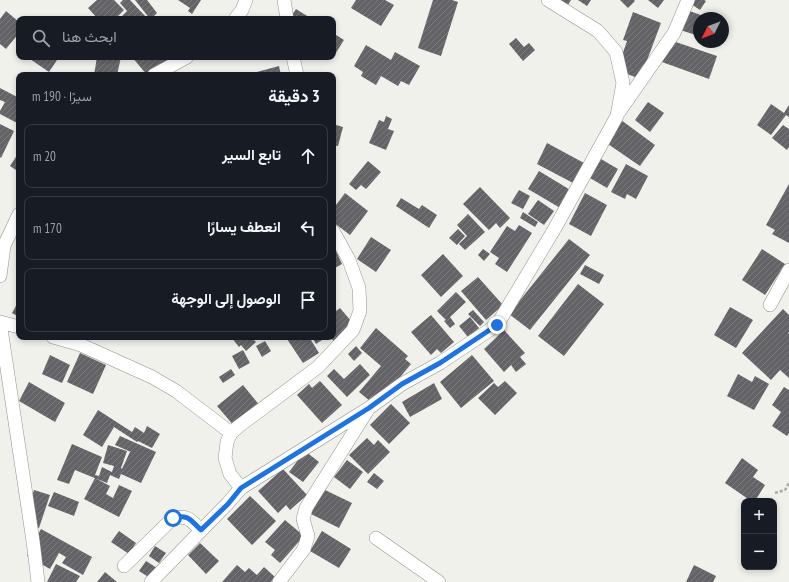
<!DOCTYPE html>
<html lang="ar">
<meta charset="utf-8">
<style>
body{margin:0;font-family:"PT Sans Narrow",Vazirmatn,sans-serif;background:#20242c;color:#f1f3f6;direction:rtl}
.controls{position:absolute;right:12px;bottom:12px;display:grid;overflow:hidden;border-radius:8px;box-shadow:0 2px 6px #0003}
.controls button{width:36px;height:36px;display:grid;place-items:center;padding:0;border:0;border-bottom:1px solid #363941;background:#171b24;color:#f1f3f6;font:20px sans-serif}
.compass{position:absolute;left:693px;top:12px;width:36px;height:36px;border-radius:50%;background:#171b24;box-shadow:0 2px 6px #0003;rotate:228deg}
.stop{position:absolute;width:12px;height:12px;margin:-9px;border:3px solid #1a73e8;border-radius:50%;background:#fff}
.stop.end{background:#1a73e8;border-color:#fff;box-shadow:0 1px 4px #0008}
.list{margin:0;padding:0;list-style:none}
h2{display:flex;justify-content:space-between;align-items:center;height:52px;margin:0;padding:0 16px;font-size:17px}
h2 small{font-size:13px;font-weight:400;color:#9ea1a6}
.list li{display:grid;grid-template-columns:26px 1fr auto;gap:12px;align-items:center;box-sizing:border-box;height:64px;margin:0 8px 8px;padding:0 8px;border:1px solid #363941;border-radius:8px}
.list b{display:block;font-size:15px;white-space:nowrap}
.list em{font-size:13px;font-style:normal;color:#9ea1a6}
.icon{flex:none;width:22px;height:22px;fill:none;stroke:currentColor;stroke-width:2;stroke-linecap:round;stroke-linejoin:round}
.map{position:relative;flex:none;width:789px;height:582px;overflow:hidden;direction:ltr}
.search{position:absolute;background:#171b24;box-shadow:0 2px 6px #0003;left:16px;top:16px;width:320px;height:44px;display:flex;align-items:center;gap:10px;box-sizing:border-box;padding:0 14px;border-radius:8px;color:#9ea1a6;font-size:15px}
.panel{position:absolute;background:#171b24;box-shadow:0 2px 6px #0003;left:16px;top:72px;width:320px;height:268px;border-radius:8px;direction:rtl}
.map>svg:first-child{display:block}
.building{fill:url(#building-hatch)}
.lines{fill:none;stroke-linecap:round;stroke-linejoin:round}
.street-casing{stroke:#93928d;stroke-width:14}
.path{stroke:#aaaaa6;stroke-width:2.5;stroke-dasharray:3 2;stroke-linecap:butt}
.street{stroke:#fff;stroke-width:13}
.route{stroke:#1a73e8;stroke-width:5}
</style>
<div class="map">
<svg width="789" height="582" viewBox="0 0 789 582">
<defs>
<pattern id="building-hatch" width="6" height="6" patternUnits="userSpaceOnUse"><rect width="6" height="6" fill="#646367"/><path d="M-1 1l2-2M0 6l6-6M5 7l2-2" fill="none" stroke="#7a7a7c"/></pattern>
</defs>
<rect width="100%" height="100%" fill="#f1f1ec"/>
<!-- building -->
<path class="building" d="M97 0H114L124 10 115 19H98L88 8Z
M123 0H130L147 18 146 19H119L127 11 120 3Z
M135 0H147L157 13 154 16 157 19H150Z
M178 0H201L192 14 188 11 190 8Z
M356 0H385L394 5 381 26 351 8Z
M433 0H452L458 2 441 56 418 48Z
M550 0H571L565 10Z
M578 0H591L587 6Z
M620 0H634L635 1 628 8Z
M648 0H664L658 8Z
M685 0H704L706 1 700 10Z
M296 9 312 19H289Z
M684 9 709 18H699V36L677 29Z
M6 11 19 22V33L6 49 0 44V19Z
M633 12 661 23 640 79 617 70 627 41 623 40Z
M333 33 344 40 332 59 329 57H333Z
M516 38 524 47 529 43 535 50 523 61 509 44Z
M670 40 717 56 709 79 662 62Z
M366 45 391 60 395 52 420 66 409 85 401 81 398 86 381 76 376 85 361 76 363 72 354 66Z
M31 57H59L49 72 30 59Z
M97 57H121L117 75H94Z
M132 57H169L170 58 149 75H147Z
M279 66 281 75H254L253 73Z
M0 88 19 98V124L0 114V111L5 102 0 100Z
M648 102 664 113 650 132 635 120Z
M771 104 784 113 789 105V117L786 115 771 135 757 125Z
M386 116 392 119 388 129 394 131 386 150 369 143 379 120 384 122Z
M621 120 655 145 640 166 605 142Z
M0 124 14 131 1 158 0 157Z
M333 124 343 127 338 146 333 145Z
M783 125 789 129V147L787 150 772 138Z
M547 143 584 163 573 183 537 164Z
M19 152V172L10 166Z
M601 159 618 169 607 188 590 178Z
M368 161 381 172 366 189 361 185 356 190 349 184Z
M626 164 648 176 636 199 627 194 625 199 611 192Z
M539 171 572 191 562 209 528 189Z
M789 184V243L772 234 775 230 766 225Z
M480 187 510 218 500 228 496 223 489 230 463 204Z
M519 190 530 196 523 209 511 203Z
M345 193 368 211 350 235 333 222V209Z
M585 193 607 205 591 236 569 224Z
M401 198 419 209 422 205 437 215 429 228 396 206Z
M538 200 554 211 544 225 528 214Z
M523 212 538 222 535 227 520 218Z
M468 214 485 232 465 250 459 244 467 236 457 225Z
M519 225 532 233 507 272 495 264 499 258 490 252 507 226 515 231Z
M458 229 465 236 457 245 449 238Z
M371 237 391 250 376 272 357 259Z
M569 239 590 255 530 330 509 314Z
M335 249 342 264 333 269V250Z
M483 249 490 254 484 261 478 255Z
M762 249 785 264 765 295 742 280Z
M443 254 463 276 441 297 421 275Z
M585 265 604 275 599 284 580 274Z
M478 277 503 305 486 320 461 291Z
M578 284 604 304 564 356 538 336Z
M456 292 466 302 450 317 455 324 450 328 444 321 446 320 437 311Z
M17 304 19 305V317L12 313Z
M730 307 753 320 736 348 714 335Z
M340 308 357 328 337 345 330 337H333V313Z
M783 309 789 315V332L788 333 789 334V378L780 370 771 380 742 353Z
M473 310 484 322 480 326 468 314Z
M431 315 454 342 441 353 437 349 431 355 411 332Z
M470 317 479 328 468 337 459 326Z
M376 328 408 356 405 359 411 364 376 406 359 392 381 366 360 348Z
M504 330 525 353 520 357 526 364 516 372 511 365 504 372 484 349Z
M231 337H248L250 339 252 338 256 342 246 351 241 345 239 347Z
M291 337H309L319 353 303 363 287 339Z
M312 337H320L322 340 316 344Z
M265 341 271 351 262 357 256 346Z
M356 346 362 353 354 361 348 354Z
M243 350 250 363 239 369 232 356Z
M80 353 106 365 93 394 67 382Z
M50 355 70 365 62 383 42 374Z
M472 355 494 381 461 408 440 382Z
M360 364 370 375 347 397 327 376 334 369 344 379Z
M231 369 235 375 223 383 219 377Z
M738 374 752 382 755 376 769 384 754 410 727 396Z
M320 381 342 405 322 423 297 395 309 384 312 388Z
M505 381 517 393 495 415 478 398 494 383 498 387Z
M29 382 65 403 55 422 19 401Z
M434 383 442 399 410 417 402 402Z
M243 385 260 406 235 427 217 406Z
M784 387 789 390V433L787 436 772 426 781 412 772 405Z
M391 404 410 423 389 444 370 425Z
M98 410 132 432 135 427 144 433 147 426 160 434 152 448 138 441 137 442 114 427 102 447 83 435Z
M120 436 156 452 141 483 121 474 119 479 110 475 107 483 75 470 69 484 57 480 72 444 102 457 95 475 99 476 102 467 112 472 114 466 103 463 108 445 127 451 121 468 122 469 130 452H131L115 445Z
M367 438 374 445 378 440 390 452 368 474 349 455Z
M305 451 319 462 303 482 289 472Z
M742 458 758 470 753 477 765 485 755 501H751L725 483Z
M347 460 363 472 350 489 334 477Z
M283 469 307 495 290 510 286 505 278 513 258 491Z
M374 473 384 481 377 489 367 482Z
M95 478 110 486 106 494 113 498 119 485 132 491 119 517 84 499Z
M323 489 352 503 339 528 311 514Z
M34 490 50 495 39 528 32 525 26 515Z
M54 492 79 502 74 516 48 506Z
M250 496 276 521 252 545 227 519Z
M285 520 304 536 280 563 271 555 275 550 265 542Z
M41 529 92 557 83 575 62 563 66 557 59 553 50 569 27 556Z
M119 531 136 543 129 554 111 542Z
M322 531 351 549 339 568 310 551Z
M200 543 219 561 206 574 188 555Z
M155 546 166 553 159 563 149 556Z
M146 561 157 568 150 578 139 571Z
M56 564 80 576 76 582H47Z
M237 565 245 572 249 568 257 575 264 567 275 577 271 582H222Z
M694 565 716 576 713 582H686Z
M105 572 117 582H97Z"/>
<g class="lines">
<!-- street casing -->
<g class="street-casing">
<path id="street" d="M284 0 287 19
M235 19 242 10 246 0
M293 57 297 75
M154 75 187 57
M619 112 674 33 688 0
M0 276 4 246 19 214
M770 305 789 270
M0 322 33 541 38 582
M0 322 19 327
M53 337 81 345 152 377 176 391 231 433
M241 488 230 474 225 458 227 442 231 433 239 426 318 367 353 330 360 311 359 288 349 260 333 231
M376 538 439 582
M124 566 173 518C189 515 190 520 201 530
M151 582 228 503 241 488 369 408 402 384 440 363 497 325 555 228 617 116 623 83 616 52 598 31 548 0
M279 582 304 549 308 536 303 519 306 508 367 411"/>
</g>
<!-- path -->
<path class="path" d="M775 493 785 490 789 483"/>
<!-- street -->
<use href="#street" class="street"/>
</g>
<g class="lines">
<!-- route -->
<path class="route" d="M173 518C189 514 190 520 201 530L228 504 241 488 369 408 402 384 440 363 497 325"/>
</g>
</svg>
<div class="controls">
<button>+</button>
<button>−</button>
</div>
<svg class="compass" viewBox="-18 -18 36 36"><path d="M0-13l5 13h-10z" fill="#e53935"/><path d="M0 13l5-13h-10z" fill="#9ea1a6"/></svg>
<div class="stop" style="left:173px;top:518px"></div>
<div class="stop end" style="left:497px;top:325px"></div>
<div class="search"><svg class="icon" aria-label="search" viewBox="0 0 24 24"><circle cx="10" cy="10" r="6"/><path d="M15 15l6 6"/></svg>ابحث هنا</div>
<section class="panel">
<h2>3 دقيقة<small>سيرًا · 190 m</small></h2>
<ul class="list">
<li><svg class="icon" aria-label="ahead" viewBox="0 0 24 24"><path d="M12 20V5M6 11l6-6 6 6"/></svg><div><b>تابع السير</b></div><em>20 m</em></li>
<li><svg class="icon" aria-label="left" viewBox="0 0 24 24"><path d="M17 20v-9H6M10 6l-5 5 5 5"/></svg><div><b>انعطف يسارًا</b></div><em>170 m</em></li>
<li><svg class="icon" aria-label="arrive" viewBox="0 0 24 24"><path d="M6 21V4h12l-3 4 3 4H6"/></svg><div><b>الوصول إلى الوجهة</b></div></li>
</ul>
</section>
</div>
